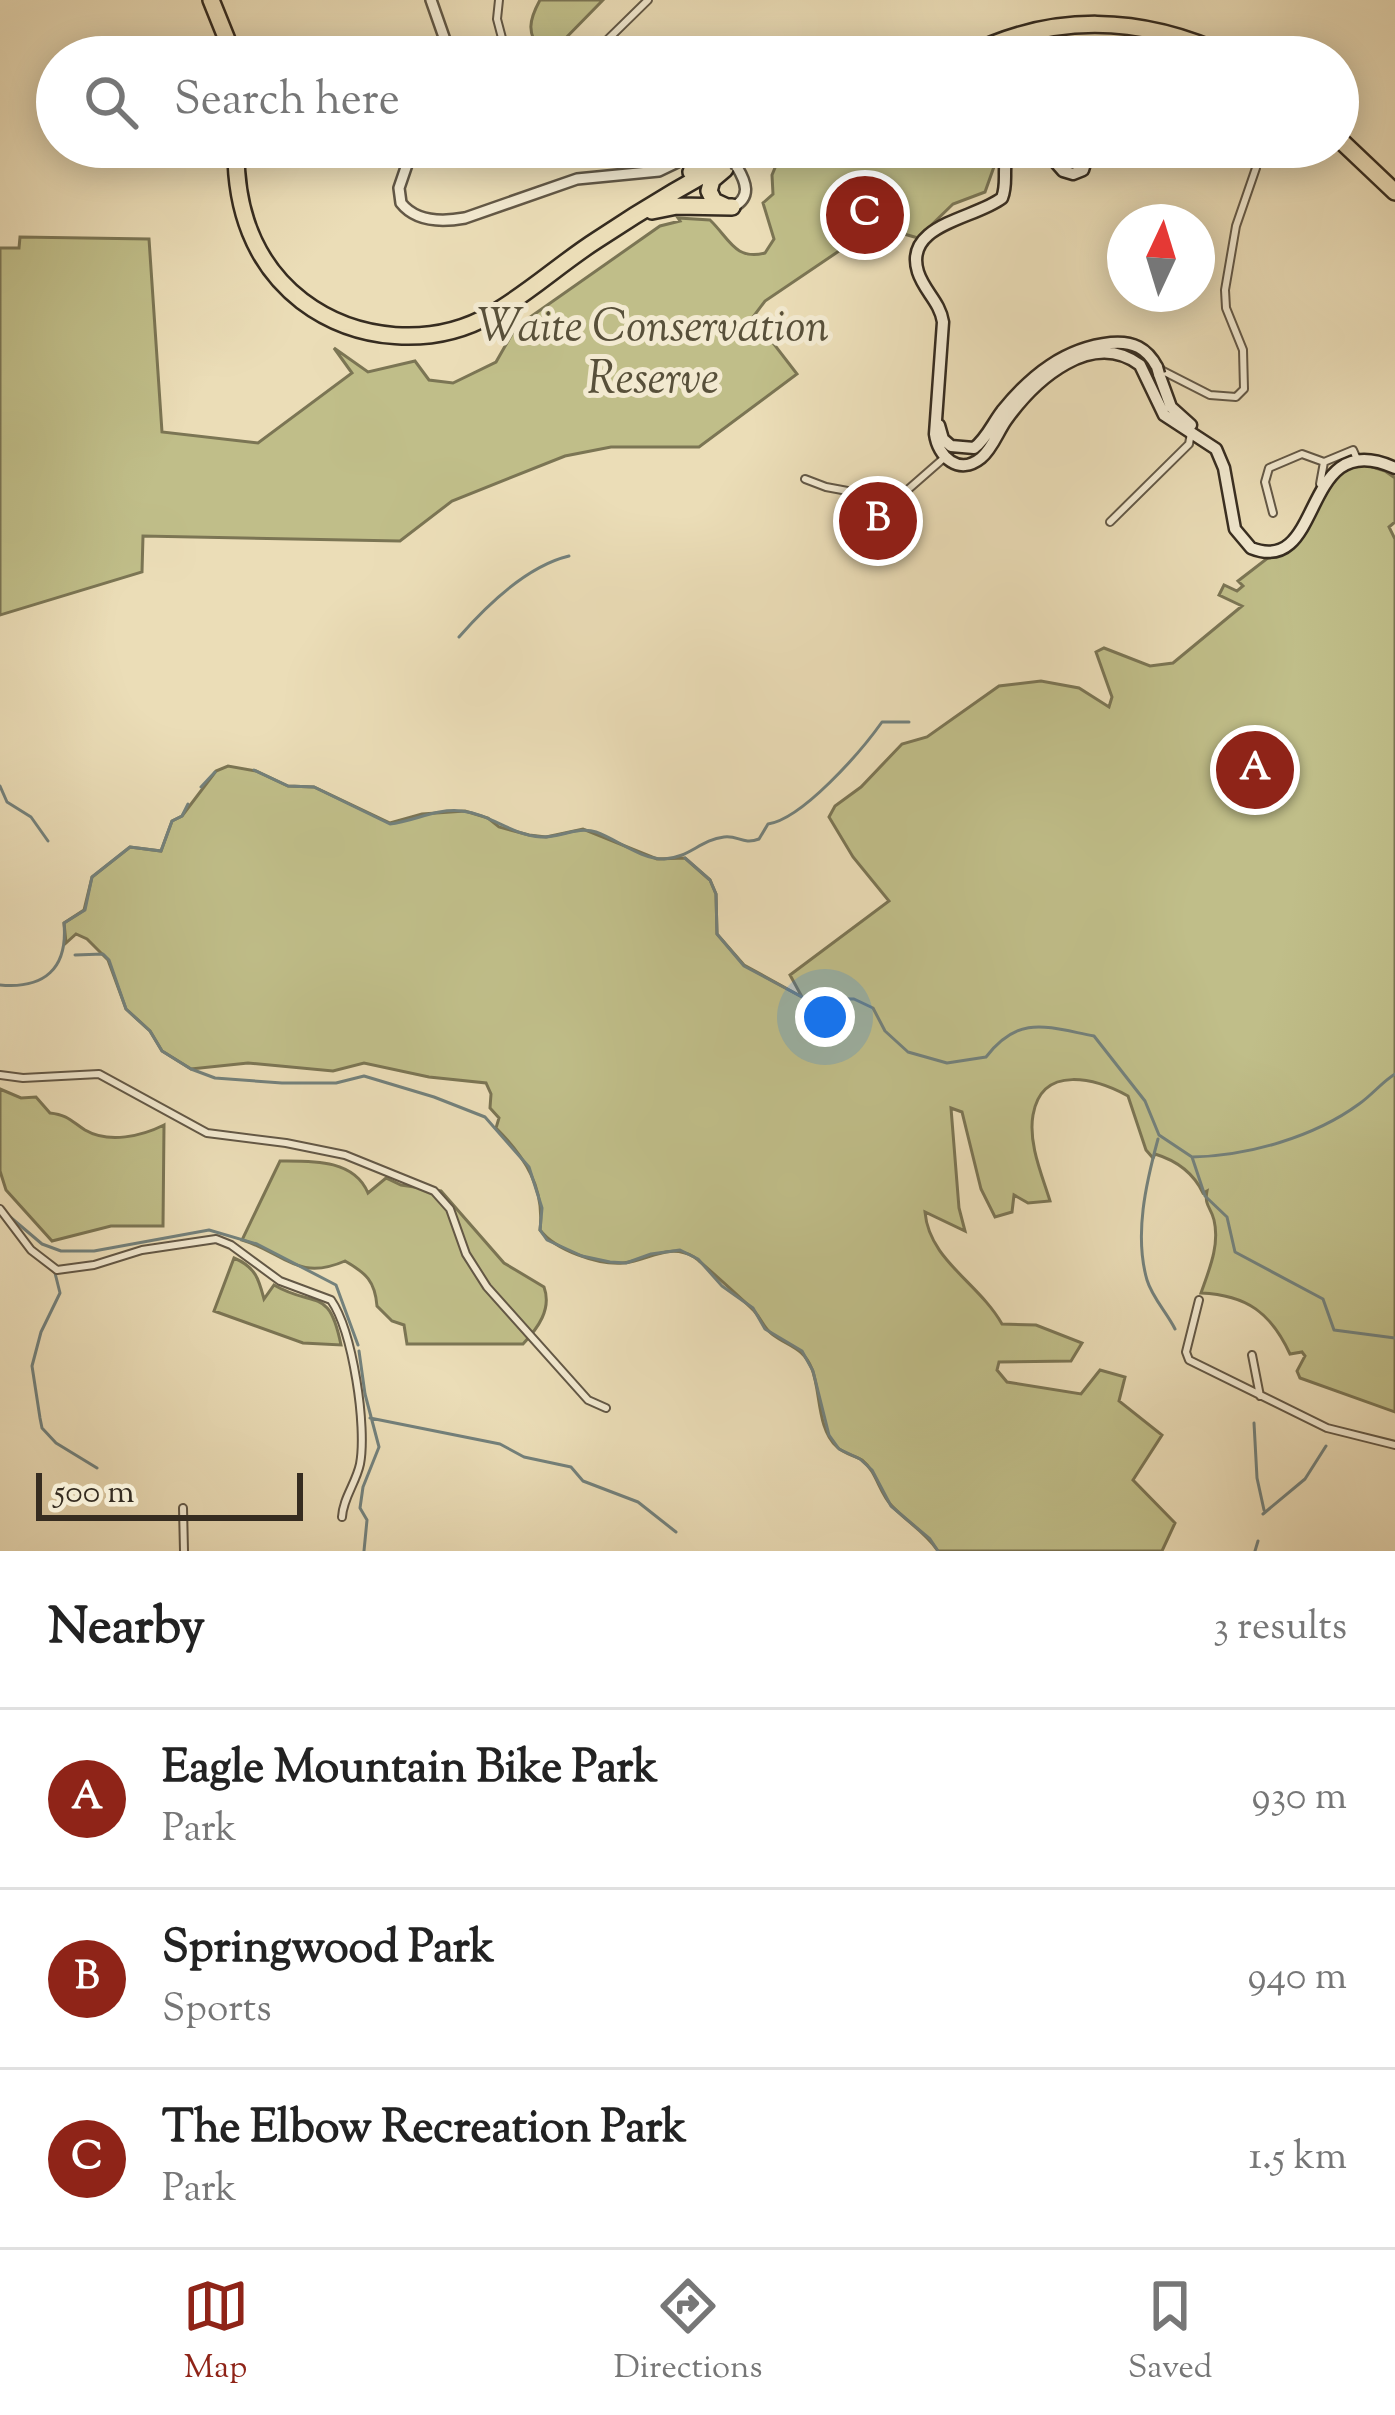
<!DOCTYPE html>
<style>
body{margin:0;font-family:"Sorts Mill Goudy",serif;background:#f6f6f6;color:#222}
.compass{position:absolute;left:1107px;top:204px;width:108px;height:108px;border-radius:50%;background:#fff;box-shadow:0 6px 30px #0003;rotate:4deg}
.scale{position:absolute;left:36px;bottom:30px;width:267px;box-sizing:border-box;padding-left:12px;border:6px solid #362c20;border-top:0;font-size:33px;line-height:42px;white-space:nowrap;color:#362c20;-webkit-text-stroke:9px #f2e9d0;paint-order:stroke}
.you{position:absolute;left:825px;top:1017px;width:42px;height:42px;margin:-30px;border:9px solid #fff;border-radius:50%;background:#1a73e8;box-shadow:0 0 0 18px #1a73e833}
.badge{display:grid;place-items:center;width:78px;height:78px;border-radius:50%;background:#8f2418;color:#fff;font-size:39px;font-weight:700}
.pin{position:absolute;translate:-50% -50%;border:6px solid #fff;box-shadow:0 3px 12px #0006}
.list{margin:0;padding:0;list-style:none}
h2{display:flex;justify-content:space-between;align-items:center;height:156px;margin:0;padding:0 48px;font-size:51px}
h2 small{font-size:39px;font-weight:400;color:#767676}
.list li{display:grid;grid-template-columns:78px 1fr auto;gap:36px;align-items:center;box-sizing:border-box;height:180px;padding:0 48px;border-top:3px solid #e0e0e0}
.list b{display:block;font-size:45px;white-space:nowrap}
.list p{margin:0;font-size:39px;white-space:nowrap;color:#767676}
.list em{font-size:39px;font-style:normal;color:#767676}
.icon{flex:none;width:66px;height:66px;fill:none;stroke:currentColor;stroke-width:2;stroke-linecap:round;stroke-linejoin:round}
.map{position:relative;flex:none;width:1395px;height:1551px;overflow:hidden}
.search{position:absolute;background:#fff;box-shadow:0 6px 30px #0003;left:36px;right:36px;top:36px;height:132px;display:flex;align-items:center;gap:30px;box-sizing:border-box;padding:0 42px;border-radius:66px;color:#767676;font-size:45px}
.sheet{height:696px;background:#fff}
nav{display:flex;justify-content:space-around;align-items:center;box-sizing:border-box;height:168px;border-top:3px solid #e0e0e0;background:#fff;font-size:33px;color:#767676}
nav a{display:grid;justify-items:center;gap:6px}
nav .on{color:#8f2418}
.map>svg:first-child{display:block}
.green{fill:#c0be89;stroke:#7b7554;stroke-width:3}
.lines{fill:none;stroke-linecap:round;stroke-linejoin:round}
.stream{stroke:#73817c;stroke-width:3}
.minor-casing{stroke:#635846;stroke-width:10}
.tertiary-casing{stroke:#635846;stroke-width:14}
.secondary-casing{stroke:#362c20;stroke-width:15}
.motorway-casing{stroke:#362c20;stroke-width:20}
.minor{stroke:#f2e9d0;stroke-width:6}
.tertiary{stroke:#f2e9d0;stroke-width:9}
.secondary{stroke:#f2e9d0;stroke-width:10}
.motorway{stroke:#ebddb7;stroke-width:15}
.tertiary-bridge-casing{stroke:#635846;stroke-width:14;stroke-linecap:butt}
.secondary-bridge-casing{stroke:#362c20;stroke-width:15;stroke-linecap:butt}
.tertiary-bridge{stroke:#f2e9d0;stroke-width:9}
.secondary-bridge{stroke:#f2e9d0;stroke-width:10}
.labels{text-anchor:middle;stroke-width:10;stroke-linejoin:round;paint-order:stroke}
.park-label{font-size:45px;font-style:italic;fill:#58503a;stroke:#f2e9d0}
</style>
<div class="map">
<svg width="1395" height="1551" viewBox="0 0 1395 1551">
<rect width="100%" height="100%" fill="#ebddb7"/>
<filter id="stains"><feTurbulence type="fractalNoise" baseFrequency=".00167" numOctaves="4"/><feColorMatrix values="0 0 0 0 .2 0 0 0 0 .09 0 0 0 0 .02 0 0 0 .5 -.17"/></filter>
<radialGradient id="worn" r=".72"><stop offset=".6" stop-color="#630" stop-opacity="0"/><stop offset="1" stop-color="#630" stop-opacity=".3"/></radialGradient>
<!-- green -->
<path class="green" d="M540 0H603L556 48 542 53C526 33 529 20 540 0Z
M823 147H1001L985 192 953 204 918 238 876 226 765 301 753 317 797 374 699 447H611L565 456 452 501 400 541 143 536 142 572 0 615V248H19L20 237 149 239 162 432 258 443 352 373 334 348 368 372 415 361 429 380 453 383 496 362 516 327 660 226 680 221 678 218 710 220C729 238 735 261 765 253L774 239 763 203 773 194 772 175 777 163Z
M1363 464 1385 471 1395 478V522L1389 527 1395 539V1412L1300 1378 1297 1371 1305 1356 1302 1352 1290 1354C1271 1313 1247 1295 1201 1293 1209 1270 1220 1245 1214 1220 1211 1207 1204 1206 1207 1191L1203 1193C1194 1174 1178 1161 1155 1154L1153 1158 1146 1150 1128 1096C1097 1079 1042 1063 1033 1115 1028 1143 1042 1175 1050 1201L1028 1203 1014 1195 1012 1212 995 1217 981 1189 962 1112 951 1108 959 1208 965 1231 925 1212C929 1260 979 1283 1002 1324L1036 1325 1082 1343 1071 1361 999 1362 997 1370 1007 1382 1081 1394 1100 1370 1125 1377 1119 1401 1162 1435 1133 1480 1175 1523 1162 1551H938C925 1532 907 1522 892 1506 879 1493 877 1472 862 1460 854 1455 844 1454 837 1447 817 1429 821 1393 812 1369 803 1347 789 1347 772 1334 764 1328 762 1320 755 1312 752 1308 699 1260 694 1257 669 1242 648 1261 623 1263 598 1265 555 1250 540 1230 545 1188 525 1157 496 1128L499 1118 490 1108 491 1094 486 1083 429 1077 364 1063 333 1071 248 1063 191 1069 162 1051 150 1031 126 1009 108 960 87 939 76 934 66 943 64 923 84 910 92 877 130 847 161 851 172 821 182 816 216 771 228 766 256 771 288 786 314 787 390 823 422 814 465 811 488 818 499 827 529 835 546 837 583 829 657 859 685 858 710 880 716 894 717 934 744 965 802 997 790 975 889 901 853 857 829 817 835 806 861 787 902 744 927 737 999 686 1041 681 1079 688 1109 707 1112 697 1096 652 1104 648 1150 666 1173 663 1242 606 1219 595 1224 585 1237 591 1243 586 1238 581 1269 557 1294 546 1341 470Z
M0 1089 21 1098 36 1097 50 1113C68 1115 71 1121 85 1130 109 1144 142 1136 164 1125L163 1226H111L52 1241 6 1190 0 1171Z
M280 1161C312 1161 354 1159 368 1193L386 1178 401 1185 441 1191 504 1263 544 1287C552 1309 538 1328 523 1344H407L404 1325 392 1321 377 1306C375 1281 366 1273 345 1261 297 1282 283 1252 242 1240Z
M234 1258C256 1267 259 1280 264 1299L274 1285C315 1309 329 1285 341 1345L303 1343 214 1311Z"/>
<g class="lines">
<!-- stream -->
<path class="stream" d="M459 637C487 605 527 566 569 556
M254 770 288 786 314 787 390 824C415 821 436 808 462 811 491 814 511 835 541 837 559 838 578 826 596 832 618 840 640 859 664 859 689 858 700 840 724 837 738 835 743 845 759 839L768 824C802 819 860 753 882 722H909
M0 786 7 802 31 817 48 841
M201 787 215 772
M685 858 710 880 716 894 717 934 744 966 804 998 854 999 873 1008 885 1031 908 1052 947 1063 986 1057C1019 1014 1047 1027 1094 1036L1145 1101 1159 1135 1192 1157C1248 1156 1314 1137 1359 1104 1372 1095 1382 1082 1395 1074
M75 955 103 954 109 960 126 1009 150 1031 162 1051 191 1069 215 1078 282 1083H336L364 1076 434 1097 485 1117 529 1167 542 1208 540 1230 547 1240 582 1256 610 1262 626 1263 651 1254 680 1250 698 1259 722 1286 753 1308 765 1329 802 1351 813 1371 829 1435 839 1449 860 1459 872 1470 891 1506 930 1539 938 1551
M0 985C44 989 68 969 64 923L85 910 92 877 130 847 161 851 172 821 182 816 188 804
M1158 1139C1146 1183 1134 1235 1147 1280 1152 1297 1167 1313 1175 1329
M1192 1157 1205 1196 1227 1217 1235 1252 1323 1299 1334 1330 1395 1338
M9 1216 42 1244 61 1251H94L209 1230 257 1244 336 1285 358 1345
M55 1273 60 1293 41 1332 32 1366 40 1418 42 1428 56 1443 97 1468
M359 1351 365 1394 379 1447 363 1487 360 1508 367 1520 364 1551
M370 1418 500 1444 524 1457 571 1467 583 1481 638 1502 676 1532
M1254 1423 1257 1478 1264 1510
M1263 1514 1305 1479 1326 1446
M1255 1551 1258 1541"/>
<!-- minor casing -->
<g class="minor-casing">
<path id="minor" d="M499 0 497 19 507 57
M584 57 597 50 648 0
M1161 370 1210 395 1236 397 1244 389 1243 350 1226 308 1225 290 1236 226 1256 168V147
M805 479 826 487 896 500 944 458
M1320 484 1324 462 1353 450 1357 459
M1273 513 1265 482 1269 468 1302 454 1324 462
M1110 522 1189 444 1191 433
M0 1075 23 1078 99 1074 207 1133 286 1143 345 1155 434 1191 450 1209 466 1254 487 1287 588 1400 606 1408
M0 1209 31 1250 57 1270 94 1265 142 1250 216 1239 231 1245 280 1281 331 1300C353 1332 367 1427 360 1464 356 1483 343 1498 342 1517
M1199 1300 1186 1352 1189 1360 1327 1428 1395 1445
M1252 1355 1260 1396
M183 1508 184 1551"/>
</g>
<!-- tertiary casing -->
<g class="tertiary-casing">
<path id="tertiary" d="M431 0 451 57
M413 147 399 188 401 203C416 222 443 222 465 218L577 179 659 171 709 147
M733 207C752 197 746 182 737 167"/>
</g>
<!-- secondary casing -->
<g class="secondary-casing">
<path id="secondary" d="M1111 57 1132 50 1162 57
M1011 147C1000 164 1009 181 1002 198 975 219 903 224 918 272 924 291 940 302 943 322L935 434C938 457 959 476 981 458 993 448 998 431 1007 419 1036 379 1092 329 1140 365L1164 415 1216 449 1224 468 1235 529 1251 548C1326 578 1299 424 1395 468
M1042 147 1063 171 1073 174 1083 170 1090 147
M1159 374 1171 407 1191 425
M939 425 943 439 951 446 974 448C987 438 992 424 1002 411 1031 375 1065 348 1111 343 1133 341 1147 348 1157 367"/>
</g>
<!-- motorway casing -->
<g class="motorway-casing">
<path id="motorway" d="M211 0 234 57
M1156 40 1204 57
M965 57C1052 12 1142 15 1230 57
M1338 138 1395 192
M236 147C235 207 253 263 302 301 356 342 433 348 492 314 529 293 561 263 597 240 648 206 701 175 755 147
M725 169 712 180 709 191 714 201 727 207
M691 172 730 147
M652 211 677 206 732 207"/>
</g>
<!-- minor -->
<use href="#minor" class="minor"/>
<!-- tertiary -->
<use href="#tertiary" class="tertiary"/>
<!-- secondary -->
<use href="#secondary" class="secondary"/>
<!-- motorway -->
<use href="#motorway" class="motorway"/>
<!-- tertiary-bridge casing -->
<g class="tertiary-bridge-casing">
<path id="tertiary-bridge" d="M726 147 737 167"/>
</g>
<!-- secondary-bridge casing -->
<g class="secondary-bridge-casing">
<path id="secondary-bridge" d="M1157 367 1159 374"/>
</g>
<!-- tertiary-bridge -->
<use href="#tertiary-bridge" class="tertiary-bridge"/>
<!-- secondary-bridge -->
<use href="#secondary-bridge" class="secondary-bridge"/>
</g>
<g class="labels">
<!-- park labels -->
<g class="park-label">
<text x="653" y="340">Waite Conservation<tspan x="653" dy="52">Reserve</tspan></text>
</g>
</g>
<rect width="100%" height="100%" filter="url(#stains)"/>
<rect width="100%" height="100%" fill="url(#worn)"/>
</svg>
<svg class="compass" viewBox="-18 -18 36 36"><path d="M0-13l5 13h-10z" fill="#e53935"/><path d="M0 13l5-13h-10z" fill="#767676"/></svg>
<div class="scale">500 m</div>
<div class="you"></div>
<div class="pin badge" style="left:1255px;top:770px">A</div>
<div class="pin badge" style="left:878px;top:521px">B</div>
<div class="pin badge" style="left:865px;top:215px">C</div>
<div class="search"><svg class="icon" aria-label="search" viewBox="0 0 24 24"><circle cx="10" cy="10" r="6"/><path d="M15 15l6 6"/></svg>Search here</div>
</div>
<section class="sheet">
<h2>Nearby<small>3 results</small></h2>
<ul class="list">
<li><span class="badge">A</span><div><b>Eagle Mountain Bike Park</b><p>Park</p></div><em>930 m</em></li>
<li><span class="badge">B</span><div><b>Springwood Park</b><p>Sports</p></div><em>940 m</em></li>
<li><span class="badge">C</span><div><b>The Elbow Recreation Park</b><p>Park</p></div><em>1.5 km</em></li>
</ul>
</section>
<nav>
<a class="on"><svg class="icon" aria-label="map" viewBox="0 0 24 24"><path d="M3 6l6-2 6 2 6-2v14l-6 2-6-2-6 2zM9 4v14M15 6v14"/></svg>Map</a>
<a><svg class="icon" aria-label="directions" viewBox="0 0 24 24"><path d="M12 3l9 9-9 9-9-9zM9 14v-3h6M13 9l2 2-2 2"/></svg>Directions</a>
<a><svg class="icon" aria-label="saved" viewBox="0 0 24 24"><path d="M7 4h10v16l-5-4-5 4z"/></svg>Saved</a>
</nav>
